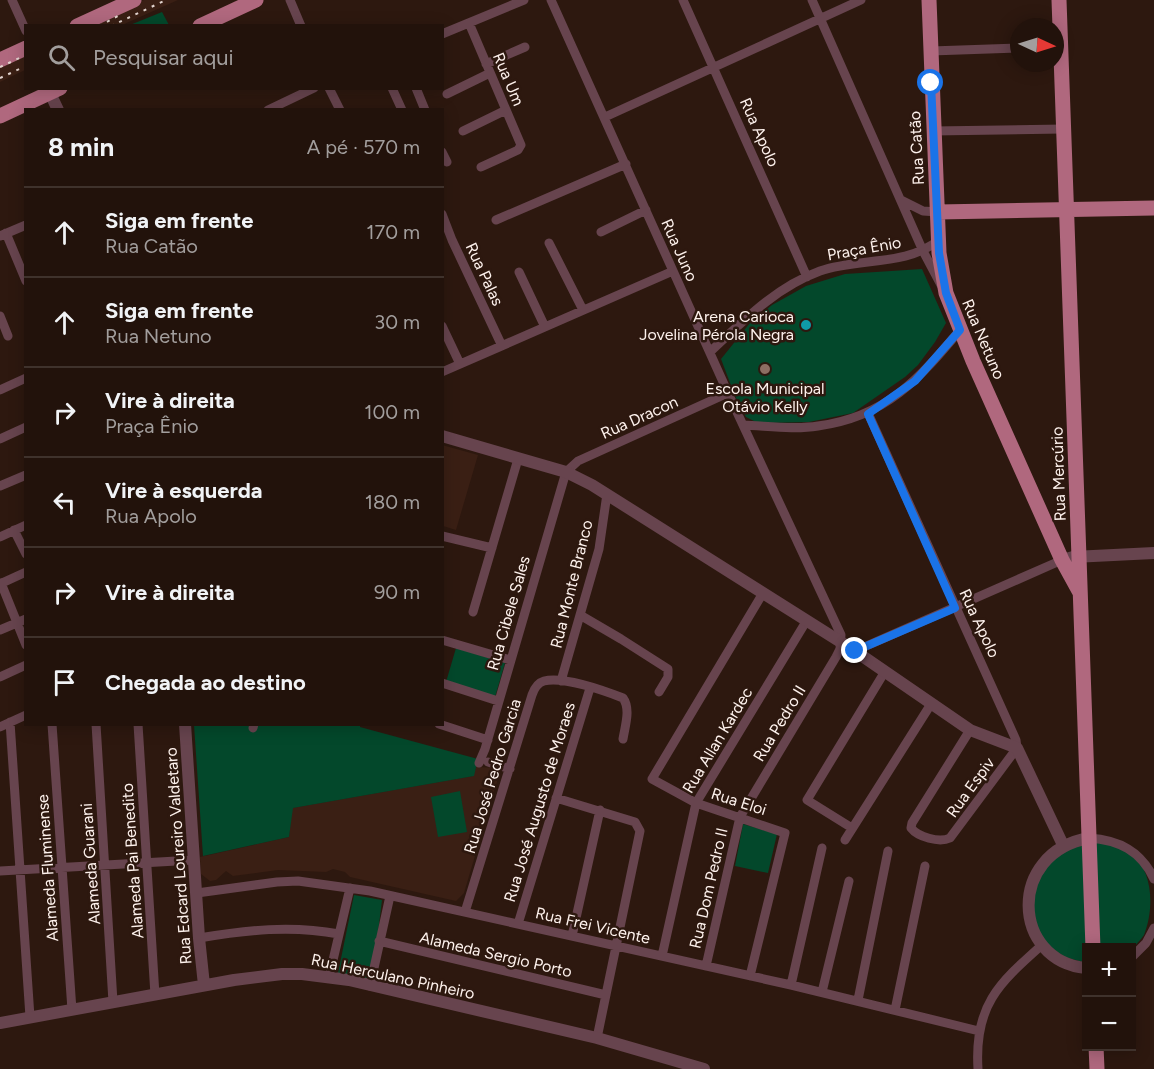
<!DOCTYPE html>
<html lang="pt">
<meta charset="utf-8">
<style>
body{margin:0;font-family:Figtree,sans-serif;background:#2e2019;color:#f1f3f6}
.controls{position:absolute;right:18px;bottom:18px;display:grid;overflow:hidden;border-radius:0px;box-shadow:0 3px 15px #0003}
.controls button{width:54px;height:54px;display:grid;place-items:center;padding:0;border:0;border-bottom:2px solid #3f322c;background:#22120b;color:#f1f3f6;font:30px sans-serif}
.compass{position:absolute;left:1010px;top:18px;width:54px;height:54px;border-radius:50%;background:#22120b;box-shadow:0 3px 15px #0003;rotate:94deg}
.stop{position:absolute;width:18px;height:18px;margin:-14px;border:4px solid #1a73e8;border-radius:50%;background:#fff}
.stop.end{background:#1a73e8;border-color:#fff;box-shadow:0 2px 6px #0008}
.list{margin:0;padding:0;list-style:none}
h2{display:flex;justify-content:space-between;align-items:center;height:78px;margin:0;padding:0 24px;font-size:26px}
h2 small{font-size:20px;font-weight:400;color:#a29e9d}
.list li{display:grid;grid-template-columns:39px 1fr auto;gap:18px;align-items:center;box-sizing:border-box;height:90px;padding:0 24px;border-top:2px solid #3f322c}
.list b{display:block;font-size:22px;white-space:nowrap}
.list p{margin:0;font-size:20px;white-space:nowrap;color:#a29e9d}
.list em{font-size:20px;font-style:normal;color:#a29e9d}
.icon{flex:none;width:33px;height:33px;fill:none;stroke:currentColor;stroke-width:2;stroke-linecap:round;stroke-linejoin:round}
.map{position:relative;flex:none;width:1154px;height:1069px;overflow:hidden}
.search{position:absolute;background:#22120b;box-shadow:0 3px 15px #0003;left:24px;top:24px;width:420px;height:66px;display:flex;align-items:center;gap:15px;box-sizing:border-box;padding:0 21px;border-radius:0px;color:#a29e9d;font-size:22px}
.panel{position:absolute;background:#22120b;box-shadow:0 3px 15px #0003;left:24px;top:108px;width:420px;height:618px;border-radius:0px}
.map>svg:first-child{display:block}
.built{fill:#3a1f14}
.green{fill:#03482b}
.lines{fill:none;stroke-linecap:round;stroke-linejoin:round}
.minor{stroke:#67444e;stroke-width:9}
.tertiary{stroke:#67444e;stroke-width:12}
.primary{stroke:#b0687e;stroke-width:15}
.rail{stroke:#e2d4cf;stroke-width:2;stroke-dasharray:3 6;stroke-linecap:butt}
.route{stroke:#1a73e8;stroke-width:8}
.culture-dot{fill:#0f9aa8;stroke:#2d180f;stroke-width:2}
.education-dot{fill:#8d6e63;stroke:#2d180f;stroke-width:2}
.labels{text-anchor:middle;stroke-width:5;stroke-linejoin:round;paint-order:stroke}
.street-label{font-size:16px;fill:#fef2ed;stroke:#2d180f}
.poi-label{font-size:16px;fill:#fef2ed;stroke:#2d180f;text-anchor:end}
</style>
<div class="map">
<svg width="1154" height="1069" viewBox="0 0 1154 1069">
<rect width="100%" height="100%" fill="#2d180f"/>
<!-- built -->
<path class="built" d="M144 0H178L122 25 87 26Z
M25 53V70L0 82V64Z
M442 445 478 455 456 530 443 526Z
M476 767 501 768 464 893 456 901 350 877 345 872 333 869 326 872 278 870 233 876 226 871 216 880 210 881 201 874 200 857 289 837 292 808 473 776Z"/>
<!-- green -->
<path class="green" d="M162 12 169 25H130Z
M922 269 946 323 935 342 918 365 905 377 853 413 809 422 758 423 746 417 735 396 721 359 750 323 772 305 806 286 845 274Z
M456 648 505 663 495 697 446 682Z
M194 725H360V727L478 759 474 776 293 808 289 837 203 856Z
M460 791 467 832 438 837 431 797Z
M743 824 777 834 768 873 735 866Z
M1096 840C1107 844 1122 847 1131 854 1154 871 1154 910 1144 935 1141 940 1136 944 1132 949L1086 948V963L1065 957 1050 947 1039 932 1032 915 1036 878 1060 849Z
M354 895 382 900 377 941 366 983 338 973Z"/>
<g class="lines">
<!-- minor -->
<path class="minor" d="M12 0 26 31
M290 0 301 26
M551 0 728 393 841 635 840 649 836 657 740 817 706 966
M683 0 807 277
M812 0 923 251 941 285
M469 23 521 145 518 150 481 167
M442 34 524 0
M931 51 1019 48
M486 64 525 47
M329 88 340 110
M392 88 402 110
M416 88 425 110
M447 94 490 73
M268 110 314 88
M605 117 861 0
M463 131 506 110
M933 131 1063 129
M442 152 447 162
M901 200 923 211 938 212
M442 214 452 240 502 346
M496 220 626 164
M601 232 646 210
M6 233 26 281
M0 236 26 225
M549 243 583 310
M519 272 545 327
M0 316 8 336
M442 326 460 364
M710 352C743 321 776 287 820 271 859 257 905 267 939 240
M442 372 673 271
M0 390 26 378
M868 413 1016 740 1017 748 950 838C939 843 918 837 911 828L912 823 970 730
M743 425C768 426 794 430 818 426 886 417 919 379 960 330
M0 439 26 427
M0 486 26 475
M14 530 26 554
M442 536 492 548
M0 537 26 525
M1 583 26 645
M0 584 26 572
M473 612 518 459
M580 615 621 639 668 669V677L659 692
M0 630 26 619
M442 640 510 660
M855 651 1062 560
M0 677 26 665
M561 681 599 549 607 494
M442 683 498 701
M10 722 30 1017
M52 724 72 1010
M96 724 113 1002
M138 724 155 995
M439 724 488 740
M0 727 26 715
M253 728 254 724
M488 762 510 769
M479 763 485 749 566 472 578 461 728 393
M556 798 635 822 640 831 597 1038
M852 828 807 800 884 673
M1089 838C1119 840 1141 851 1154 879
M845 840 931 704
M0 871 194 860
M197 893 277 882 298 881 370 891 791 985 979 1031
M465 912 532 695C534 689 537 683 544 681 563 676 605 691 623 698 631 709 625 726 623 739
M518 924 590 688
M572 936 600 810
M199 938C247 930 291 925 339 934
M379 941 606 995
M662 956 696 803 807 620
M1132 957 1146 943 1154 928
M750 976 785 833 696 803 652 779 763 593
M329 977 350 888
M791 985 822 848
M370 986 390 896
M822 992 849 881
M858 1000 888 851
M895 1010 925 866
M978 1069C974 1006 998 984 1042 945"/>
<!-- tertiary -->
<path class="tertiary" d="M50 93 58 110
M442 436 566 472 592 485 855 651 970 730 1017 748 1063 845
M1062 560 1073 557 1154 553
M185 724 199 938 204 985
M1086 968C1012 961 1006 853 1089 838
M0 1023 234 980 282 974H302L349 980 597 1038 704 1069"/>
<!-- primary -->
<path class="primary" d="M929 0 939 253 946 293 973 361 1062 560 1079 591
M1059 0 1093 948
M77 26 134 0
M200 26 256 0
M0 60 26 48
M0 116 60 88
M938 212 1154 208
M1096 1046 1097 1069"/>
<!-- rail -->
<path class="rail" d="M99 26 118 16
M111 26 166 0
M0 67 26 55
M0 78 26 66"/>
</g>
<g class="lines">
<!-- route -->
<path class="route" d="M855 651 955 608 868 414 915 381 960 330 946 293 939 253 931 83"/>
</g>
<!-- markers -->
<circle class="culture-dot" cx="806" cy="325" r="6"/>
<circle class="education-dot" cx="765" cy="369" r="6"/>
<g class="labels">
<!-- street labels -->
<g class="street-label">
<text transform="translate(509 79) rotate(67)" y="6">Rua Um</text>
<text transform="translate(760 132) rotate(66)" y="6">Rua Apolo</text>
<text transform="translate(916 148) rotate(-93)" y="6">Rua Catão</text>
<text transform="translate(864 248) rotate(-10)" y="6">Praça Ênio</text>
<text transform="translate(680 250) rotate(66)" y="6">Rua Juno</text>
<text transform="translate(485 274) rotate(65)" y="6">Rua Palas</text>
<text transform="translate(984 339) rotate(67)" y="6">Rua Netuno</text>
<text transform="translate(639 417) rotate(-24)" y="6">Rua Dracon</text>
<text transform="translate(1058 474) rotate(-92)" y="6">Rua Mercúrio</text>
<text transform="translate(571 584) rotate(-76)" y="6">Rua Monte Branco</text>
<text transform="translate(508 613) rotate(-74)" y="6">Rua Cibele Sales</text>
<text transform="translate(980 623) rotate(65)" y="6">Rua Apolo</text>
<text transform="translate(779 723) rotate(-59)" y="6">Rua Pedro II</text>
<text transform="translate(717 740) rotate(-59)" y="6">Rua Allan Kardec</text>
<text transform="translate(492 776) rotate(-73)" y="6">Rua José Pedro Garcia</text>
<text transform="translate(970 787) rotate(-54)" y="6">Rua Espiv</text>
<text transform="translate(739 801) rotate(18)" y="6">Rua Eloi</text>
<text transform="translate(539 802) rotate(-73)" y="6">Rua José Augusto de Moraes</text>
<text transform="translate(178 856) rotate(-94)" y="6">Rua Edcard Loureiro Valdetaro</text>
<text transform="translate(132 861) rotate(-94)" y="6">Alameda Pai Benedito</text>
<text transform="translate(90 864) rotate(-94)" y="6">Alameda Guarani</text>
<text transform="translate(47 868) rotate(-94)" y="6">Alameda Fluminense</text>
<text transform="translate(708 888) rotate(-77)" y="6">Rua Dom Pedro II</text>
<text transform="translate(593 925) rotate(13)" y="6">Rua Frei Vicente</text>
<text transform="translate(496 954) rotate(13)" y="6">Alameda Sergio Porto</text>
<text transform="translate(393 976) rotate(12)" y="6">Rua Herculano Pinheiro</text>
</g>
<!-- poi labels -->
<g class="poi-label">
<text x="794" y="322">Arena Carioca<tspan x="794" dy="18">Jovelina Pérola Negra</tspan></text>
<text x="765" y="394" text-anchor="middle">Escola Municipal<tspan x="765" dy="18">Otávio Kelly</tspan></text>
</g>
</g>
</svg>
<div class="controls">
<button>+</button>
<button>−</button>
</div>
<svg class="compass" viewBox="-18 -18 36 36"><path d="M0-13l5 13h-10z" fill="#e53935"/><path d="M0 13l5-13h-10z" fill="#a29e9d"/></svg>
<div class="stop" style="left:931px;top:83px"></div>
<div class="stop end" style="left:855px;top:651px"></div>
<div class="search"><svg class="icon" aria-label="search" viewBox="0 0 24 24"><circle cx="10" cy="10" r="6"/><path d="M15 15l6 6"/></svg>Pesquisar aqui</div>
<section class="panel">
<h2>8 min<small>A pé · 570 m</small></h2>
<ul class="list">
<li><svg class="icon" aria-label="ahead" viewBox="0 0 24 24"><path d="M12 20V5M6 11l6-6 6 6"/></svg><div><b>Siga em frente</b><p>Rua Catão</p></div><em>170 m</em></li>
<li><svg class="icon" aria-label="ahead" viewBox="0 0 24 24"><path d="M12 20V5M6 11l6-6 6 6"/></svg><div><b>Siga em frente</b><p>Rua Netuno</p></div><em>30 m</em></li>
<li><svg class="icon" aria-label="right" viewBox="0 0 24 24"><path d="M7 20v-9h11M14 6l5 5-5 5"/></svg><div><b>Vire à direita</b><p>Praça Ênio</p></div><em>100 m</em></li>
<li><svg class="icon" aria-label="left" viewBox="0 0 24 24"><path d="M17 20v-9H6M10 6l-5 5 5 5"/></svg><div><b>Vire à esquerda</b><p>Rua Apolo</p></div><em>180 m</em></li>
<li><svg class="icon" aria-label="right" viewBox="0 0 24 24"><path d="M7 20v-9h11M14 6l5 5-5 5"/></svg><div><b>Vire à direita</b></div><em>90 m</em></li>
<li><svg class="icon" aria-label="arrive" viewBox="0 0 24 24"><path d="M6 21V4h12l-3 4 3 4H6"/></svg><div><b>Chegada ao destino</b></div></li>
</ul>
</section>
</div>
